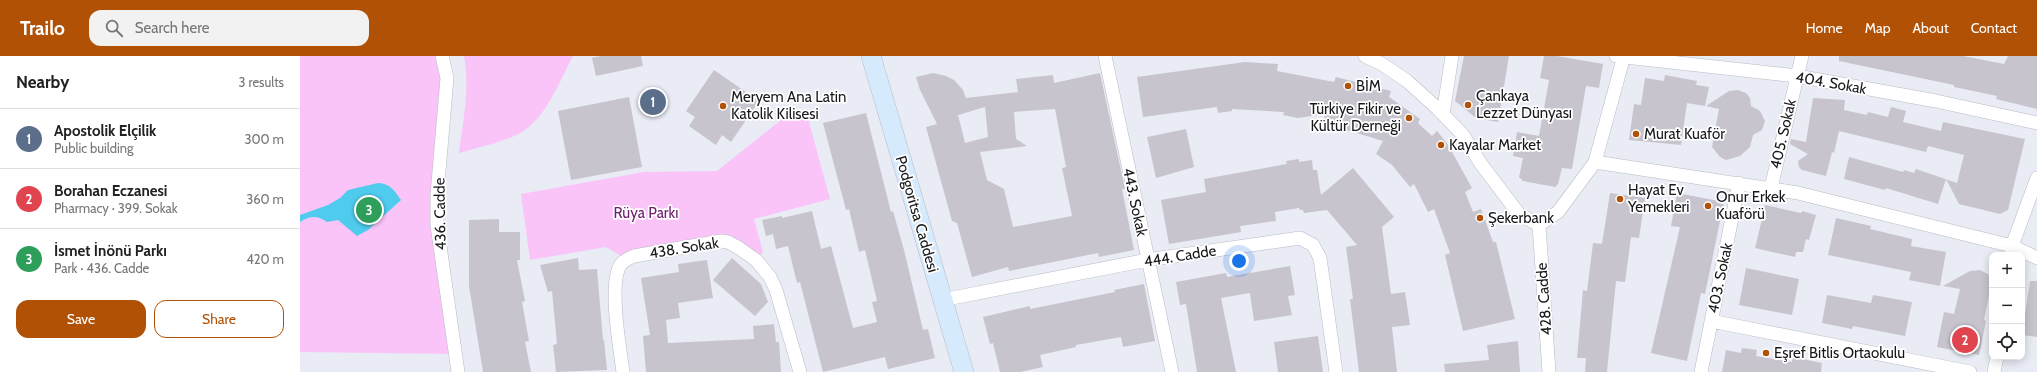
<!DOCTYPE html>
<meta charset="utf-8">
<style>
body{margin:0;font-family:Cabin,sans-serif;background:#f2f2f2;color:#222}
.controls{position:absolute;right:12px;bottom:12px;display:grid;overflow:hidden;border-radius:8px;box-shadow:0 2px 10px #0003}
.controls button{width:36px;height:36px;display:grid;place-items:center;padding:0;border:0;border-bottom:1px solid #e0e0e0;background:#fff;color:#222;font:20px sans-serif}
.you{position:absolute;left:939px;top:205px;width:14px;height:14px;margin:-10px;border:3px solid #fff;border-radius:50%;background:#1a73e8;box-shadow:0 0 0 6px #1a73e833}
.badge{display:grid;place-items:center;width:26px;height:26px;border-radius:50%;background:#b05106;color:#fff;font-size:13px;font-weight:700}
.pin{position:absolute;translate:-50% -50%;border:2px solid #fff;box-shadow:0 1px 4px #0006}
.list{margin:0;padding:0;list-style:none}
h2{display:flex;justify-content:space-between;align-items:center;height:52px;margin:0;padding:0 16px;font-size:17px}
h2 small{font-size:13px;font-weight:400;color:#767676}
.list li{display:grid;grid-template-columns:26px 1fr auto;gap:12px;align-items:center;box-sizing:border-box;height:60px;padding:0 16px;border-top:1px solid #e0e0e0}
.list b{display:block;font-size:15px;white-space:nowrap}
.list p{margin:0;font-size:13px;white-space:nowrap;color:#767676}
.list em{font-size:13px;font-style:normal;color:#767676}
.actions{display:flex;gap:8px;padding:12px 16px}
.actions a{flex:1;padding:9px 0;border:1px solid #b05106;border-radius:12px;text-align:center;font-size:14px;color:#b05106}
.actions .main{background:#b05106;color:#fff}
.icon{flex:none;width:22px;height:22px;fill:none;stroke:currentColor;stroke-width:2;stroke-linecap:round;stroke-linejoin:round}
.map{position:relative;flex:none;width:1737px;height:316px;overflow:hidden}
header{display:flex;align-items:center;gap:24px;box-sizing:border-box;height:56px;padding:0 20px;background:#b05106;color:#fff}
header strong{font-size:19px}
nav{display:flex;gap:22px;margin-inline-start:auto;font-size:14px}
.search{width:280px;height:36px;background:#f2f2f2;display:flex;align-items:center;gap:10px;box-sizing:border-box;padding:0 14px;border-radius:12px;color:#767676;font-size:15px}
main{display:flex}
aside{flex:1;background:#fff}
.map>svg:first-child{display:block}
.green{fill:#fac4f8}
.water{fill:#4fcbee}
.building{fill:#c8c4ce;fill-rule:evenodd}
.lines{fill:none;stroke-linecap:round;stroke-linejoin:round}
.street-casing{stroke:#b8bbc4;stroke-width:14}
.secondary-casing{stroke:#b8bbc4;stroke-width:20}
.street{stroke:#fff;stroke-width:13}
.secondary{stroke:#d5eafc;stroke-width:19}
.poi-dot{fill:#b05106;stroke:#fff;stroke-width:1.5}
.labels{text-anchor:middle;stroke-width:3.5;stroke-linejoin:round;paint-order:stroke}
.street-label{font-size:15px;fill:#17181b;stroke:#fff}
.poi-label{font-size:15px;fill:#17181b;stroke:#fff;text-anchor:start}
.park-label{font-size:15px;fill:#702070;stroke:#fff}
</style>
<header>
<strong>Trailo</strong>
<div class="search"><svg class="icon" aria-label="search" viewBox="0 0 24 24"><circle cx="10" cy="10" r="6"/><path d="M15 15l6 6"/></svg>Search here</div>
<nav><a>Home</a><a>Map</a><a>About</a><a>Contact</a></nav>
</header>
<main>
<aside>
<h2>Nearby<small>3 results</small></h2>
<ul class="list">
<li><span class="badge" style="background:#5c6f8a">1</span><div><b>Apostolik Elçilik</b><p>Public building</p></div><em>300 m</em></li>
<li><span class="badge" style="background:#e0444e">2</span><div><b>Borahan Eczanesi</b><p>Pharmacy · 399. Sokak</p></div><em>360 m</em></li>
<li><span class="badge" style="background:#2e9e5b">3</span><div><b>İsmet İnönü Parkı</b><p>Park · 436. Cadde</p></div><em>420 m</em></li>
</ul>
<div class="actions"><a class="main">Save</a><a>Share</a></div>
</aside>
<div class="map">
<svg width="1737" height="316" viewBox="0 0 1737 316">
<rect width="100%" height="100%" fill="#e9ebf5"/>
<!-- green -->
<path class="green" d="M0 0H142L137 139 155 298 0 296Z
M164 0H273C258 28 244 69 212 81 195 88 176 92 159 97 163 65 170 33 164 0Z
M506 55 530 143 454 163 463 196 456 204 433 188 326 203 306 191 230 204 221 138 344 116 417 115 486 60Z"/>
<!-- water -->
<path class="water" d="M78 127C91 128 94 134 101 144L68 174 57 180 38 164 27 166C17 159 10 160 0 166V159L28 149 40 142 48 134Z"/>
<!-- building -->
<path class="building" d="M301 0H341L343 10 296 20 292 2Z
M1164 0H1209L1198 66 1176 62 1155 45Z
M1244 0H1257L1303 8 1299 32 1286 30 1272 113 1262 112 1258 128 1255 131 1223 125 1219 121 1223 102 1213 100 1217 76 1239 80 1249 24 1240 22Z
M1539 0H1663L1704 8 1708 0H1737V53L1696 43 1697 40 1654 31V29L1539 5Z
M945 6 978 8 977 15 1034 26 1036 21 1091 35 1089 41 1120 63 1118 67 1132 80 1137 75 1153 95 1152 96 1172 132 1165 136 1173 156 1181 153 1193 186H1196L1215 263 1163 275 1145 199 1150 197 1134 153 1128 156 1114 128 1110 131 1092 109 1076 98 1083 85 1023 67 1025 58 998 62 983 59 984 56 932 53V55L918 57 917 51 843 61 837 21Z
M414 14 459 45 431 86 422 79 416 89 389 70 395 61 386 55Z
M633 17 646 20 654 24 663 34 666 42 718 36 716 23 753 19 754 27 800 17 825 133H822L834 194 799 201 798 197 709 215 708 211 672 221 657 167 652 165 626 71 637 68 620 34 616 21ZM685 51 688 81 665 87 658 59ZM755 53 766 111 762 112 772 160 713 171 704 133 687 124 680 96 727 90 716 83 714 56Z
M1365 19 1397 25 1396 29 1409 31 1405 50 1387 47 1381 89 1329 84 1334 48 1341 49 1345 22 1364 25Z
M1438 34 1446 37 1450 42 1451 50 1460 55 1465 65 1462 74 1453 79 1450 91 1440 100 1426 104 1420 101 1412 91 1419 53 1406 50 1429 35Z
M329 41 342 111 271 124 258 55Z
M1513 42 1545 44 1544 54 1567 59 1568 56 1588 61 1591 51 1606 55 1603 66 1641 75 1643 66 1725 83 1708 154 1700 158 1659 148 1646 123 1638 148 1586 132 1585 134 1544 123 1549 101 1603 116 1604 114 1614 117 1616 113 1657 127 1664 99 1628 90 1626 96 1539 75 1534 97 1532 96 1526 120 1502 114 1499 111 1498 105 1508 98 1490 88 1491 83 1506 86Z
M566 57 591 156 593 155 604 194 623 274 628 273 635 302 588 313 585 301 523 316 500 226 497 227 488 190 476 193 473 178 466 180 462 164 482 160V162L512 155 521 193 531 190 553 272 577 266 572 246 577 245 565 194 559 196 549 153 546 154 523 67Z
M886 73 894 111 856 122 847 81Z
M999 103V106L1012 104 1013 114H1017L1021 139 1053 112 1094 161 1082 171 1091 238 1105 236 1110 269 1092 271 1097 316H1059L1050 243H1053L1046 191 1057 189 1027 154 1004 157 1003 154H1000L999 152 975 156 976 165 940 170 941 176 869 188 861 144 906 136 904 123 987 108 986 105Z
M1310 137 1345 142 1339 182 1331 181 1325 226 1316 225 1307 316H1285L1286 302H1277L1283 234 1287 235 1293 187 1302 188Z
M1377 137 1424 146 1405 238 1401 237 1387 305 1351 297 1380 171 1371 170Z
M1465 149 1501 157 1502 155 1516 159 1509 184 1506 183 1503 196H1496L1495 201 1455 192 1462 163 1459 162 1462 151 1464 152Z
M1536 162 1571 170 1570 173 1612 183 1611 190 1646 196 1640 230 1609 224 1611 216 1528 199Z
M199 163V176H220V204H217L225 245 222 246 229 285 225 286 231 316H183L169 230V164Z
M278 202 279 214 297 213 303 284H304L307 314 256 316 253 289 257 288 252 235 248 236 240 209Z
M432 202 461 228 468 246 455 260 413 224Z
M407 204 413 242 378 247 380 262 366 264 368 287 454 283 453 270 474 268 476 286H479L481 316H346L343 280 350 279 341 222 379 216 378 208Z
M990 210 995 239 988 240 992 259 954 265 950 237 921 242 936 316H897L886 248 880 249 876 226 926 217 927 221Z
M1446 212 1499 223 1492 259 1439 249Z
M1680 214 1688 218 1692 225 1684 264 1686 265 1679 299 1637 291 1644 256 1654 258 1660 233 1643 230 1670 215Z
M1730 225H1737V281L1722 279Z
M844 228 855 285 823 291 821 281 776 289V291L740 299 743 311 720 316H700L693 287 690 288 683 261 730 250V253L815 236 814 234Z
M1527 239 1571 247 1573 239 1612 246 1605 280 1553 270 1552 273 1522 267Z
M1018 280 1023 316H978L974 286Z
M1218 285 1220 316H1145L1144 308 1189 304 1187 289Z
M1442 292 1457 294 1456 300 1492 306 1493 301 1522 307 1521 316H1422L1426 294 1441 297Z"/>
<g class="lines">
<!-- street casing -->
<g class="street-casing">
<path id="street" d="M142 0 147 22 137 139V169L158 316
M805 0 872 316
M1065 0 1082 8 1107 25 1137 52 1163 79 1181 108 1219 158 1239 169
M1316 0 1497 20 1636 45 1737 67
M1143 58 1152 0
M1295 106 1498 137 1712 190 1737 202
M1471 132 1502 0
M1239 169 1258 156 1295 106 1324 0
M1239 169 1249 316
M1711 199 1712 190 1737 122
M642 244 847 204 1000 182 1013 189 1020 202 1036 316
M1411 265 1670 316
M323 316C320 293 308 226 321 208 325 204 329 202 334 200L421 185 428 186 439 192 456 204 470 221 476 234 500 316
M1401 316 1439 127
M1694 316 1697 301"/>
</g>
<!-- secondary casing -->
<g class="secondary-casing">
<path id="secondary" d="M571 0 664 316"/>
</g>
<!-- street -->
<use href="#street" class="street"/>
<!-- secondary -->
<use href="#secondary" class="secondary"/>
</g>
<!-- markers -->
<g class="poi-dot">
<circle cx="1048" cy="30" r="4"/>
<circle cx="1168" cy="49" r="4"/>
<circle cx="423" cy="50" r="4"/>
<circle cx="1109" cy="62" r="4"/>
<circle cx="1336" cy="78" r="4"/>
<circle cx="1141" cy="89" r="4"/>
<circle cx="1320" cy="143" r="4"/>
<circle cx="1408" cy="150" r="4"/>
<circle cx="1180" cy="162" r="4"/>
<circle cx="1466" cy="297" r="4"/>
</g>
<g class="labels">
<!-- street labels -->
<g class="street-label">
<text transform="translate(1531 27) rotate(10)" y="5">404. Sokak</text>
<text transform="translate(1483 78) rotate(-77)" y="5">405. Sokak</text>
<text transform="translate(835 146) rotate(78)" y="5">443. Sokak</text>
<text transform="translate(140 158) rotate(-91)" y="5">436. Cadde</text>
<text transform="translate(617 158) rotate(74)" y="5">Podgoritsa Caddesi</text>
<text transform="translate(384 192) rotate(-9)" y="5">438. Sokak</text>
<text transform="translate(880 200) rotate(-9)" y="5">444. Cadde</text>
<text transform="translate(1420 222) rotate(-78)" y="5">403. Sokak</text>
<text transform="translate(1244 243) rotate(-94)" y="5">428. Cadde</text>
</g>
<!-- poi labels -->
<g class="poi-label">
<text x="1056" y="35">BİM</text>
<text x="1176" y="45">Çankaya<tspan x="1176" dy="17">Lezzet Dünyası</tspan></text>
<text x="431" y="46">Meryem Ana Latin<tspan x="431" dy="17">Katolik Kilisesi</tspan></text>
<text x="1101" y="58" text-anchor="end">Türkiye Fikir ve<tspan x="1101" dy="17">Kültür Derneği</tspan></text>
<text x="1344" y="83">Murat Kuaför</text>
<text x="1149" y="94">Kayalar Market</text>
<text x="1328" y="139">Hayat Ev<tspan x="1328" dy="17">Yemekleri</tspan></text>
<text x="1416" y="146">Onur Erkek<tspan x="1416" dy="17">Kuaförü</tspan></text>
<text x="1188" y="167">Şekerbank</text>
<text x="1474" y="302">Eşref Bitlis Ortaokulu</text>
</g>
<!-- park labels -->
<g class="park-label">
<text x="346" y="162">Rüya Parkı</text>
</g>
</g>
</svg>
<div class="controls">
<button>+</button>
<button>−</button>
<button><svg class="icon" aria-label="locate" viewBox="0 0 24 24"><circle cx="12" cy="12" r="6"/><path d="M12 2v4M12 18v4M2 12h4M18 12h4"/></svg></button>
</div>
<div class="you"></div>
<div class="pin badge" style="left:353px;top:46px;background:#5c6f8a">1</div>
<div class="pin badge" style="left:1665px;top:284px;background:#e0444e">2</div>
<div class="pin badge" style="left:69px;top:154px;background:#2e9e5b">3</div>
</div>
</main>
